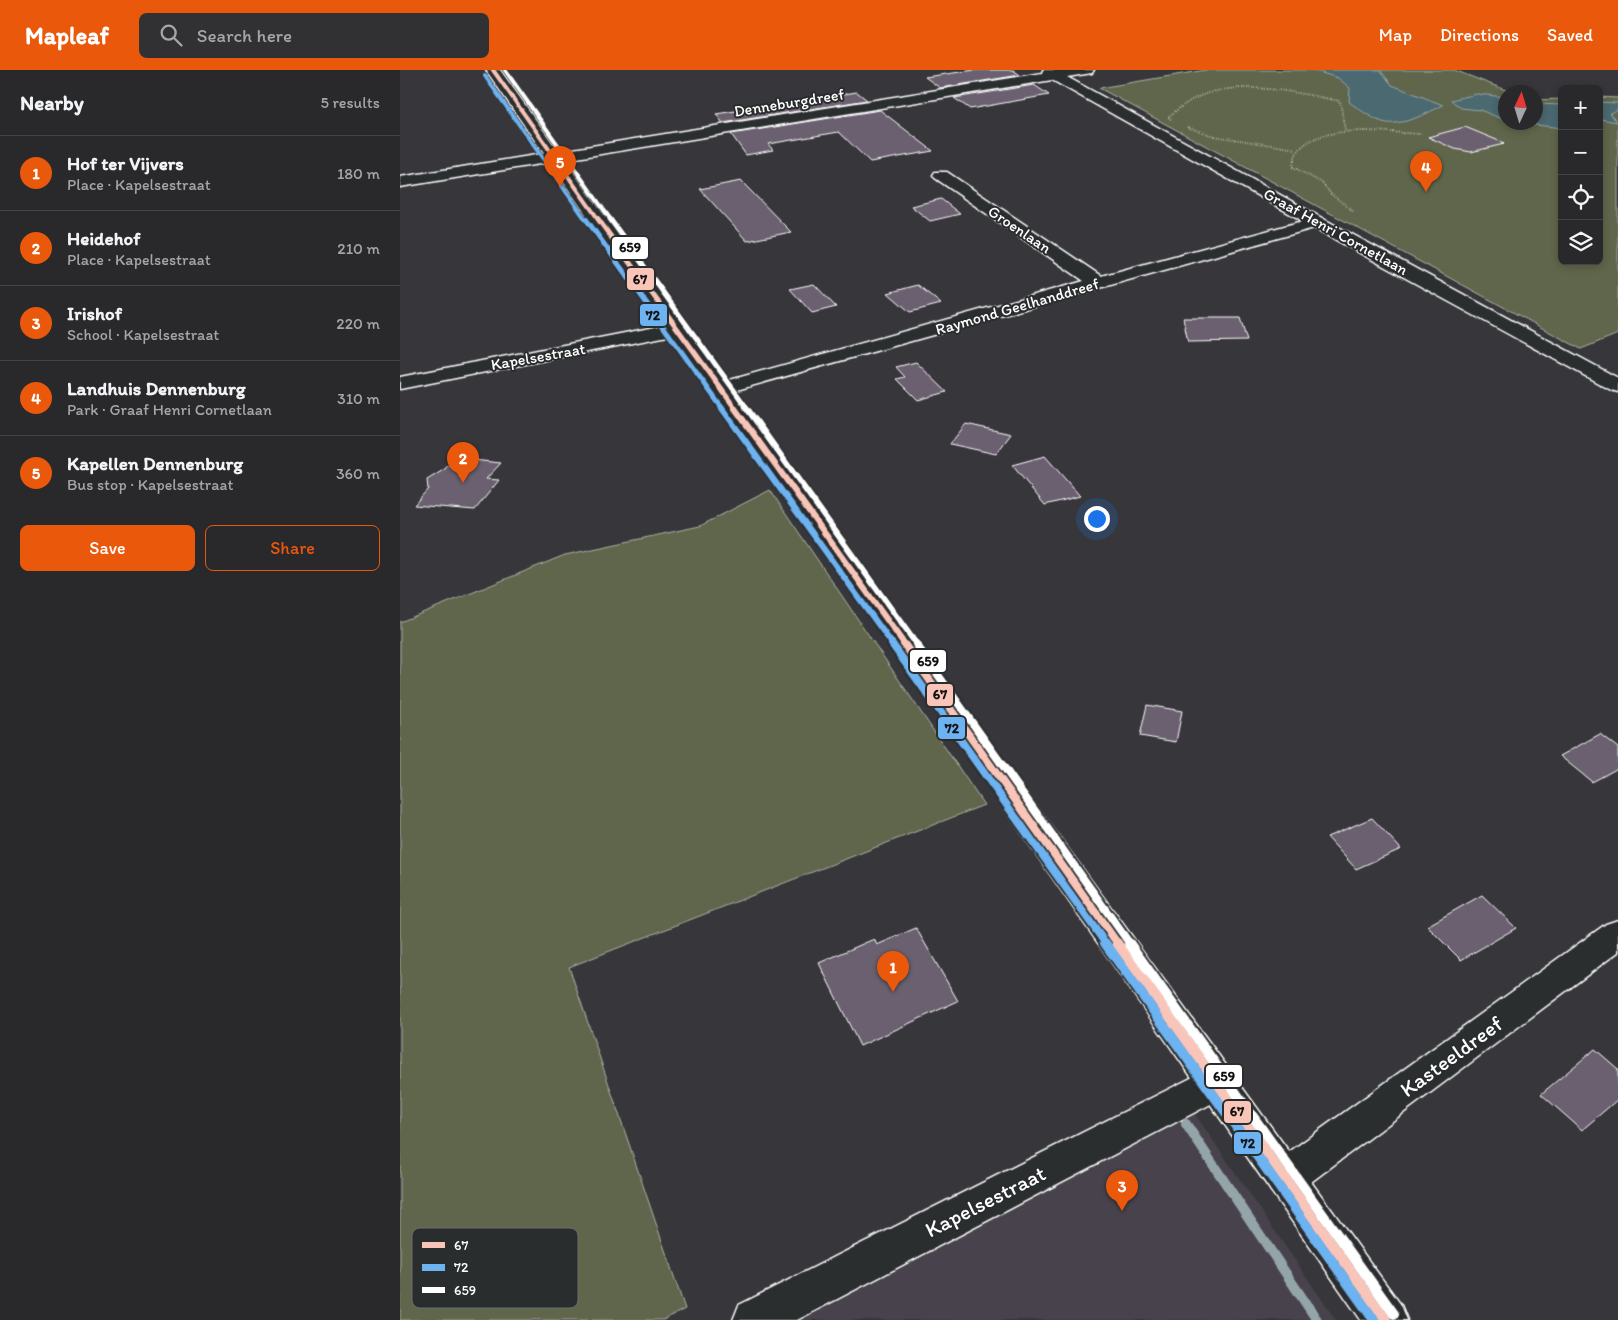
<!DOCTYPE html>
<meta charset="utf-8">
<style>
body{margin:0;font-family:Itim,sans-serif;background:#313134;color:#f1f3f6}
.controls{position:absolute;right:15px;top:15px;display:grid;overflow:hidden;border-radius:8px;box-shadow:0 2px 8px #0003}
.controls button{width:45px;height:45px;display:grid;place-items:center;padding:0;border:0;border-bottom:1px solid #454548;background:#29292c;color:#f1f3f6;font:25px sans-serif}
.compass{position:absolute;left:1098px;top:15px;width:45px;height:45px;border-radius:50%;background:#29292c;box-shadow:0 2px 8px #0003;rotate:4deg}
.you{position:absolute;left:696px;top:448px;width:18px;height:18px;margin:-12px;border:4px solid #fff;border-radius:50%;background:#1a73e8;box-shadow:0 0 0 8px #1a73e833}
.badge{display:grid;place-items:center;width:32px;height:32px;border-radius:50%;background:#ea580c;color:#fff;font-size:16px;font-weight:700}
.pin{position:absolute;translate:-50% -41px;filter:drop-shadow(0 1px 2px #0008)}
.pin::after{content:'';position:absolute;top:26px;width:18px;height:15px;background:inherit;clip-path:polygon(0 0,100% 0,50% 100%)}
.list{margin:0;padding:0;list-style:none}
h2{display:flex;justify-content:space-between;align-items:center;height:65px;margin:0;padding:0 20px;font-size:21px}
h2 small{font-size:16px;font-weight:400;color:#a5a6a9}
.list li{display:grid;grid-template-columns:32px 1fr auto;gap:15px;align-items:center;box-sizing:border-box;height:75px;padding:0 20px;border-top:1px solid #454548}
.list b{display:block;font-size:19px;white-space:nowrap}
.list p{margin:0;font-size:16px;white-space:nowrap;color:#a5a6a9}
.list em{font-size:16px;font-style:normal;color:#a5a6a9}
.actions{display:flex;gap:10px;padding:15px 20px}
.actions a{flex:1;padding:11px 0;border:1px solid #ea580c;border-radius:8px;text-align:center;font-size:18px;color:#ea580c}
.actions .main{background:#ea580c;color:#fff}
.icon{flex:none;width:28px;height:28px;fill:none;stroke:currentColor;stroke-width:2;stroke-linecap:round;stroke-linejoin:round}
.map{position:relative;flex:none;width:1218px;height:1250px;overflow:hidden}
header{display:flex;align-items:center;gap:30px;box-sizing:border-box;height:70px;padding:0 25px;background:#ea580c;color:#fff}
header strong{font-size:24px}
nav{display:flex;gap:28px;margin-inline-start:auto;font-size:18px}
.search{width:350px;height:45px;background:#313134;display:flex;align-items:center;gap:12px;box-sizing:border-box;padding:0 18px;border-radius:8px;color:#a5a6a9;font-size:19px}
main{display:flex}
aside{flex:1;background:#29292c}
.map>svg:first-child{display:block}
.built{fill:#47434b}
.green{fill:#5f664c;stroke:#afb2a6}
.water{fill:#4c696f;stroke:#94a5a9}
.lines{fill:none;stroke-linecap:round;stroke-linejoin:round}
.stream{stroke:#94a5a9;stroke-width:10}
.building{fill:#6b606f;stroke:#fff}
.minor-casing{stroke:#fff;stroke-width:3}
.primary-casing{stroke:#fff;stroke-width:3}
.path{stroke:#fff;stroke-width:2;stroke-dasharray:0.5 2;stroke-linecap:butt}
.minor{fill:#2a2d2e;fill-rule:evenodd}
.primary{fill:#2a2d2e;fill-rule:evenodd}
.bus-1-far4-casing{stroke:#2a2d2e;stroke-width:5.5}
.bus-1-far3-casing{stroke:#2a2d2e;stroke-width:8}
.bus-1-far2-casing{stroke:#2a2d2e;stroke-width:9}
.bus-1-far1-casing{stroke:#2a2d2e;stroke-width:12}
.bus-1-casing{stroke:#2a2d2e;stroke-width:14}
.bus-2-far4-casing{stroke:#2a2d2e;stroke-width:5.5}
.bus-2-far3-casing{stroke:#2a2d2e;stroke-width:8}
.bus-2-far2-casing{stroke:#2a2d2e;stroke-width:9}
.bus-2-far1-casing{stroke:#2a2d2e;stroke-width:12}
.bus-2-casing{stroke:#2a2d2e;stroke-width:14}
.bus-3-far4-casing{stroke:#2a2d2e;stroke-width:5.5}
.bus-3-far3-casing{stroke:#2a2d2e;stroke-width:8}
.bus-3-far2-casing{stroke:#2a2d2e;stroke-width:9}
.bus-3-far1-casing{stroke:#2a2d2e;stroke-width:12}
.bus-3-casing{stroke:#2a2d2e;stroke-width:14}
.bus-1-far4{stroke:#f9c5b8;stroke-width:4}
.bus-1-far3{stroke:#f9c5b8;stroke-width:5}
.bus-1-far2{stroke:#f9c5b8;stroke-width:6}
.bus-1-far1{stroke:#f9c5b8;stroke-width:8}
.bus-1{stroke:#f9c5b8;stroke-width:10}
.bus-2-far4{stroke:#6db2f1;stroke-width:4}
.bus-2-far3{stroke:#6db2f1;stroke-width:5}
.bus-2-far2{stroke:#6db2f1;stroke-width:6}
.bus-2-far1{stroke:#6db2f1;stroke-width:8}
.bus-2{stroke:#6db2f1;stroke-width:10}
.bus-3-far4{stroke:#fff;stroke-width:4}
.bus-3-far3{stroke:#fff;stroke-width:5}
.bus-3-far2{stroke:#fff;stroke-width:6}
.bus-3-far1{stroke:#fff;stroke-width:8}
.bus-3{stroke:#fff;stroke-width:10}
.labels{text-anchor:middle;stroke-width:4;stroke-linejoin:round;paint-order:stroke}
.far-street-label{font-size:16px;fill:#fff;stroke:#2a2d2e}
.near-street-label{font-size:22px;fill:#fff;stroke:#2a2d2e}
.key{fill:#2a2d2e;stroke:#6a6c6d;stroke-width:1}
.key-label{font-size:14px;fill:#fff}
.line-badge{stroke:#2a2d2e;stroke-width:2}
.pale-badge-label{font-size:14px;text-anchor:middle;font-weight:bold;fill:#111}
</style>
<header>
<strong>Mapleaf</strong>
<div class="search"><svg class="icon" aria-label="search" viewBox="0 0 24 24"><circle cx="10" cy="10" r="6"/><path d="M15 15l6 6"/></svg>Search here</div>
<nav><a>Map</a><a>Directions</a><a>Saved</a></nav>
</header>
<main>
<aside>
<h2>Nearby<small>5 results</small></h2>
<ul class="list">
<li><span class="badge">1</span><div><b>Hof ter Vijvers</b><p>Place · Kapelsestraat</p></div><em>180 m</em></li>
<li><span class="badge">2</span><div><b>Heidehof</b><p>Place · Kapelsestraat</p></div><em>210 m</em></li>
<li><span class="badge">3</span><div><b>Irishof</b><p>School · Kapelsestraat</p></div><em>220 m</em></li>
<li><span class="badge">4</span><div><b>Landhuis Dennenburg</b><p>Park · Graaf Henri Cornetlaan</p></div><em>310 m</em></li>
<li><span class="badge">5</span><div><b>Kapellen Dennenburg</b><p>Bus stop · Kapelsestraat</p></div><em>360 m</em></li>
</ul>
<div class="actions"><a class="main">Save</a><a>Share</a></div>
</aside>
<div class="map">
<svg width="1218" height="1250" viewBox="0 0 1218 1250">
<rect width="100%" height="100%" fill="#37373b"/>
<filter id="ink" filterUnits="userSpaceOnUse"><feTurbulence type="fractalNoise" baseFrequency=".02" numOctaves="2"/><feDisplacementMap in="SourceGraphic" scale="10" xChannelSelector="R" yChannelSelector="G"/><feConvolveMatrix kernelMatrix="1 2 1 2 8 2 1 2 1" color-interpolation-filters="sRGB"/></filter>
<g filter="url(#ink)">
<!-- built -->
<path class="built" d="M786 1031 936 1250H381Z"/>
<!-- green -->
<path class="green" d="M806 0H1054L1111 22H1106V52H1136V30L1162 29V191H1199V27L1218 28V264L1181 279 699 18Z
M370 420 584 735 169 897 285 1239 263 1250H0V552L165 485 300 456Z"/>
<!-- water -->
<path class="water" d="M912 0H980L992 15 1043 35C1028 43 1005 55 987 53 976 52 958 38 949 32L950 18 938 8Z
M1077 24 1105 27V50L1080 40 1061 38 1051 30Z
M1199 32 1218 33V39L1210 43 1217 52 1199 49Z
M1136 34 1162 35V58L1119 53 1136 52Z"/>
<g class="lines">
<!-- stream -->
<path class="stream" d="M786 1054 917 1250"/>
</g>
<!-- building -->
<path class="building" d="M575 0H613L620 5 540 18 525 7Z
M634 15 649 25 570 39 554 28Z
M457 22 467 30 323 53 316 44Z
M480 40 533 81 470 92 439 62 368 74 373 80 346 85 331 64Z
M1065 57 1104 73 1102 74H1104L1071 82 1055 79 1028 67Z
M341 111 388 159 391 162 347 171 300 119Z
M541 129 560 144 530 151 511 136Z
M414 214 436 237 412 243 390 219Z
M518 215 541 234 510 242 488 223Z
M783 248H840L847 271 788 272Z
M516 292 547 322 518 330 497 309 505 307 496 297Z
M566 354 611 364 596 384 550 374Z
M645 386 680 426 645 435 612 395Z
M54 388 101 393 86 409 99 410 75 440 14 435 28 419 27 410 45 399Z
M747 635 782 641 776 672 740 666Z
M1200 664 1218 678V698L1192 712 1160 686Z
M972 748 1001 779 956 799 927 767Z
M1082 825 1116 858 1061 890 1027 856Z
M516 858 558 931 460 976 419 893 474 869 477 875Z
M1195 979 1218 999V1029L1182 1060 1141 1024Z"/>
<g class="lines">
<!-- minor casing -->
<g class="minor-casing">
<path id="minor" d="M643 0H694L692 3 667 7 922 148 1218 308V322L1211 320 914 158 326 323 319 325 312 323 309 319 312 315 684 211 535 108 533 105 535 102H547L701 206 903 151 652 10 0 117V107L642 3Z
M276 253 283 255 286 259 283 263 0 319V307Z
M1218 850V882L899 1121 885 1127 871 1121 866 1108 871 1095 1206 854Z
M817 995 830 1000 835 1012 830 1024 397 1250H333L339 1235Z"/>
</g>
<!-- primary casing -->
<g class="primary-casing">
<path id="primary" d="M86 0H100L267 233 377 380 1001 1235 1007 1250H961L361 390 253 241Z"/>
</g>
<!-- path -->
<path class="path" d="M771 49 768 47C778 39 788 31 800 26 843 9 897 23 940 31L945 61
M787 57 814 66 897 79
M953 141 931 124 922 113 893 97C896 48 988 63 1021 64"/>
<!-- minor -->
<use href="#minor" class="minor"/>
<!-- primary -->
<use href="#primary" class="primary"/>
<!-- bus-1-far4 casing -->
<g class="bus-1-far4-casing">
<path id="bus-1-far4" d="M93 0 199 150"/>
</g>
<!-- bus-1-far3 casing -->
<g class="bus-1-far3-casing">
<path id="bus-1-far3" d="M198 149 335 338"/>
</g>
<!-- bus-1-far2 casing -->
<g class="bus-1-far2-casing">
<path id="bus-1-far2" d="M334 337 505 575"/>
</g>
<!-- bus-1-far1 casing -->
<g class="bus-1-far1-casing">
<path id="bus-1-far1" d="M504 574 718 874"/>
</g>
<!-- bus-1 casing -->
<g class="bus-1-casing">
<path id="bus-1" d="M717 873 986 1250"/>
</g>
<!-- bus-2-far4 casing -->
<g class="bus-2-far4-casing">
<path id="bus-2-far4" d="M85 6 186 150"/>
</g>
<!-- bus-2-far3 casing -->
<g class="bus-2-far3-casing">
<path id="bus-2-far3" d="M186 149 322 338"/>
</g>
<!-- bus-2-far2 casing -->
<g class="bus-2-far2-casing">
<path id="bus-2-far2" d="M321 337 493 575"/>
</g>
<!-- bus-2-far1 casing -->
<g class="bus-2-far1-casing">
<path id="bus-2-far1" d="M492 574 706 874"/>
</g>
<!-- bus-2 casing -->
<g class="bus-2-casing">
<path id="bus-2" d="M705 873 974 1250"/>
</g>
<!-- bus-3-far4 casing -->
<g class="bus-3-far4-casing">
<path id="bus-3-far4" d="M105 0 211 150"/>
</g>
<!-- bus-3-far3 casing -->
<g class="bus-3-far3-casing">
<path id="bus-3-far3" d="M210 149 347 338"/>
</g>
<!-- bus-3-far2 casing -->
<g class="bus-3-far2-casing">
<path id="bus-3-far2" d="M346 337 517 575"/>
</g>
<!-- bus-3-far1 casing -->
<g class="bus-3-far1-casing">
<path id="bus-3-far1" d="M516 574 730 874"/>
</g>
<!-- bus-3 casing -->
<g class="bus-3-casing">
<path id="bus-3" d="M729 873 994 1244"/>
</g>
<!-- bus-1-far4 -->
<use href="#bus-1-far4" class="bus-1-far4"/>
<!-- bus-1-far3 -->
<use href="#bus-1-far3" class="bus-1-far3"/>
<!-- bus-1-far2 -->
<use href="#bus-1-far2" class="bus-1-far2"/>
<!-- bus-1-far1 -->
<use href="#bus-1-far1" class="bus-1-far1"/>
<!-- bus-1 -->
<use href="#bus-1" class="bus-1"/>
<!-- bus-2-far4 -->
<use href="#bus-2-far4" class="bus-2-far4"/>
<!-- bus-2-far3 -->
<use href="#bus-2-far3" class="bus-2-far3"/>
<!-- bus-2-far2 -->
<use href="#bus-2-far2" class="bus-2-far2"/>
<!-- bus-2-far1 -->
<use href="#bus-2-far1" class="bus-2-far1"/>
<!-- bus-2 -->
<use href="#bus-2" class="bus-2"/>
<!-- bus-3-far4 -->
<use href="#bus-3-far4" class="bus-3-far4"/>
<!-- bus-3-far3 -->
<use href="#bus-3-far3" class="bus-3-far3"/>
<!-- bus-3-far2 -->
<use href="#bus-3-far2" class="bus-3-far2"/>
<!-- bus-3-far1 -->
<use href="#bus-3-far1" class="bus-3-far1"/>
<!-- bus-3 -->
<use href="#bus-3" class="bus-3"/>
</g>
</g>
<g class="labels">
<!-- far-street labels -->
<g class="far-street-label">
<text transform="translate(389 32) rotate(-9)" y="6">Denneburgdreef</text>
<text transform="translate(620 159) rotate(34)" y="6">Groenlaan</text>
<text transform="translate(936 161) rotate(29)" y="6">Graaf Henri Cornetlaan</text>
<text transform="translate(617 236) rotate(-16)" y="6">Raymond Geelhanddreef</text>
<text transform="translate(138 286) rotate(-10)" y="6">Kapelsestraat</text>
</g>
<!-- near-street labels -->
<g class="near-street-label">
<text transform="translate(1051 986) rotate(-36)" y="8">Kasteeldreef</text>
<text transform="translate(585 1131) rotate(-27)" y="8">Kapelsestraat</text>
</g>
</g>
<!-- legend -->
<rect x="12" y="1158" width="166" height="80" rx="8" class="key"/>
<rect x="22" y="1172" width="23" height="6" fill="#f9c5b8"/>
<rect x="22" y="1194" width="23" height="7" fill="#6db2f1"/>
<rect x="22" y="1217" width="23" height="6" fill="#fff"/>
<g class="key-label">
<text x="54" y="1180">67</text>
<text x="54" y="1202">72</text>
<text x="54" y="1225">659</text>
</g>
<g class="line-badge">
<rect x="211" y="166" width="38" height="24" rx="5" fill="#fff"/>
<rect x="226" y="197" width="29" height="24" rx="5" fill="#f9c5b8"/>
<rect x="239" y="233" width="29" height="24" rx="5" fill="#6db2f1"/>
<rect x="509" y="579" width="38" height="24" rx="5" fill="#fff"/>
<rect x="526" y="613" width="28" height="24" rx="5" fill="#f9c5b8"/>
<rect x="537" y="646" width="29" height="24" rx="5" fill="#6db2f1"/>
<rect x="805" y="994" width="38" height="24" rx="5" fill="#fff"/>
<rect x="823" y="1030" width="29" height="24" rx="5" fill="#f9c5b8"/>
<rect x="833" y="1061" width="29" height="24" rx="5" fill="#6db2f1"/>
</g>
<g class="pale-badge-label">
<text x="230" y="182">659</text>
<text x="240" y="214">67</text>
<text x="253" y="250">72</text>
<text x="528" y="596">659</text>
<text x="540" y="629">67</text>
<text x="552" y="663">72</text>
<text x="824" y="1011">659</text>
<text x="837" y="1046">67</text>
<text x="848" y="1078">72</text>
</g>
</svg>
<div class="controls">
<button>+</button>
<button>−</button>
<button><svg class="icon" aria-label="locate" viewBox="0 0 24 24"><circle cx="12" cy="12" r="6"/><path d="M12 2v4M12 18v4M2 12h4M18 12h4"/></svg></button>
<button><svg class="icon" aria-label="layers" viewBox="0 0 24 24"><path d="M12 4l9 5-9 5-9-5zM3 14l9 5 9-5"/></svg></button>
</div>
<svg class="compass" viewBox="-18 -18 36 36"><path d="M0-13l5 13h-10z" fill="#e53935"/><path d="M0 13l5-13h-10z" fill="#a5a6a9"/></svg>
<div class="you"></div>
<div class="pin badge" style="left:493px;top:922px">1</div>
<div class="pin badge" style="left:63px;top:413px">2</div>
<div class="pin badge" style="left:722px;top:1141px">3</div>
<div class="pin badge" style="left:1026px;top:122px">4</div>
<div class="pin badge" style="left:160px;top:117px">5</div>
</div>
</main>
